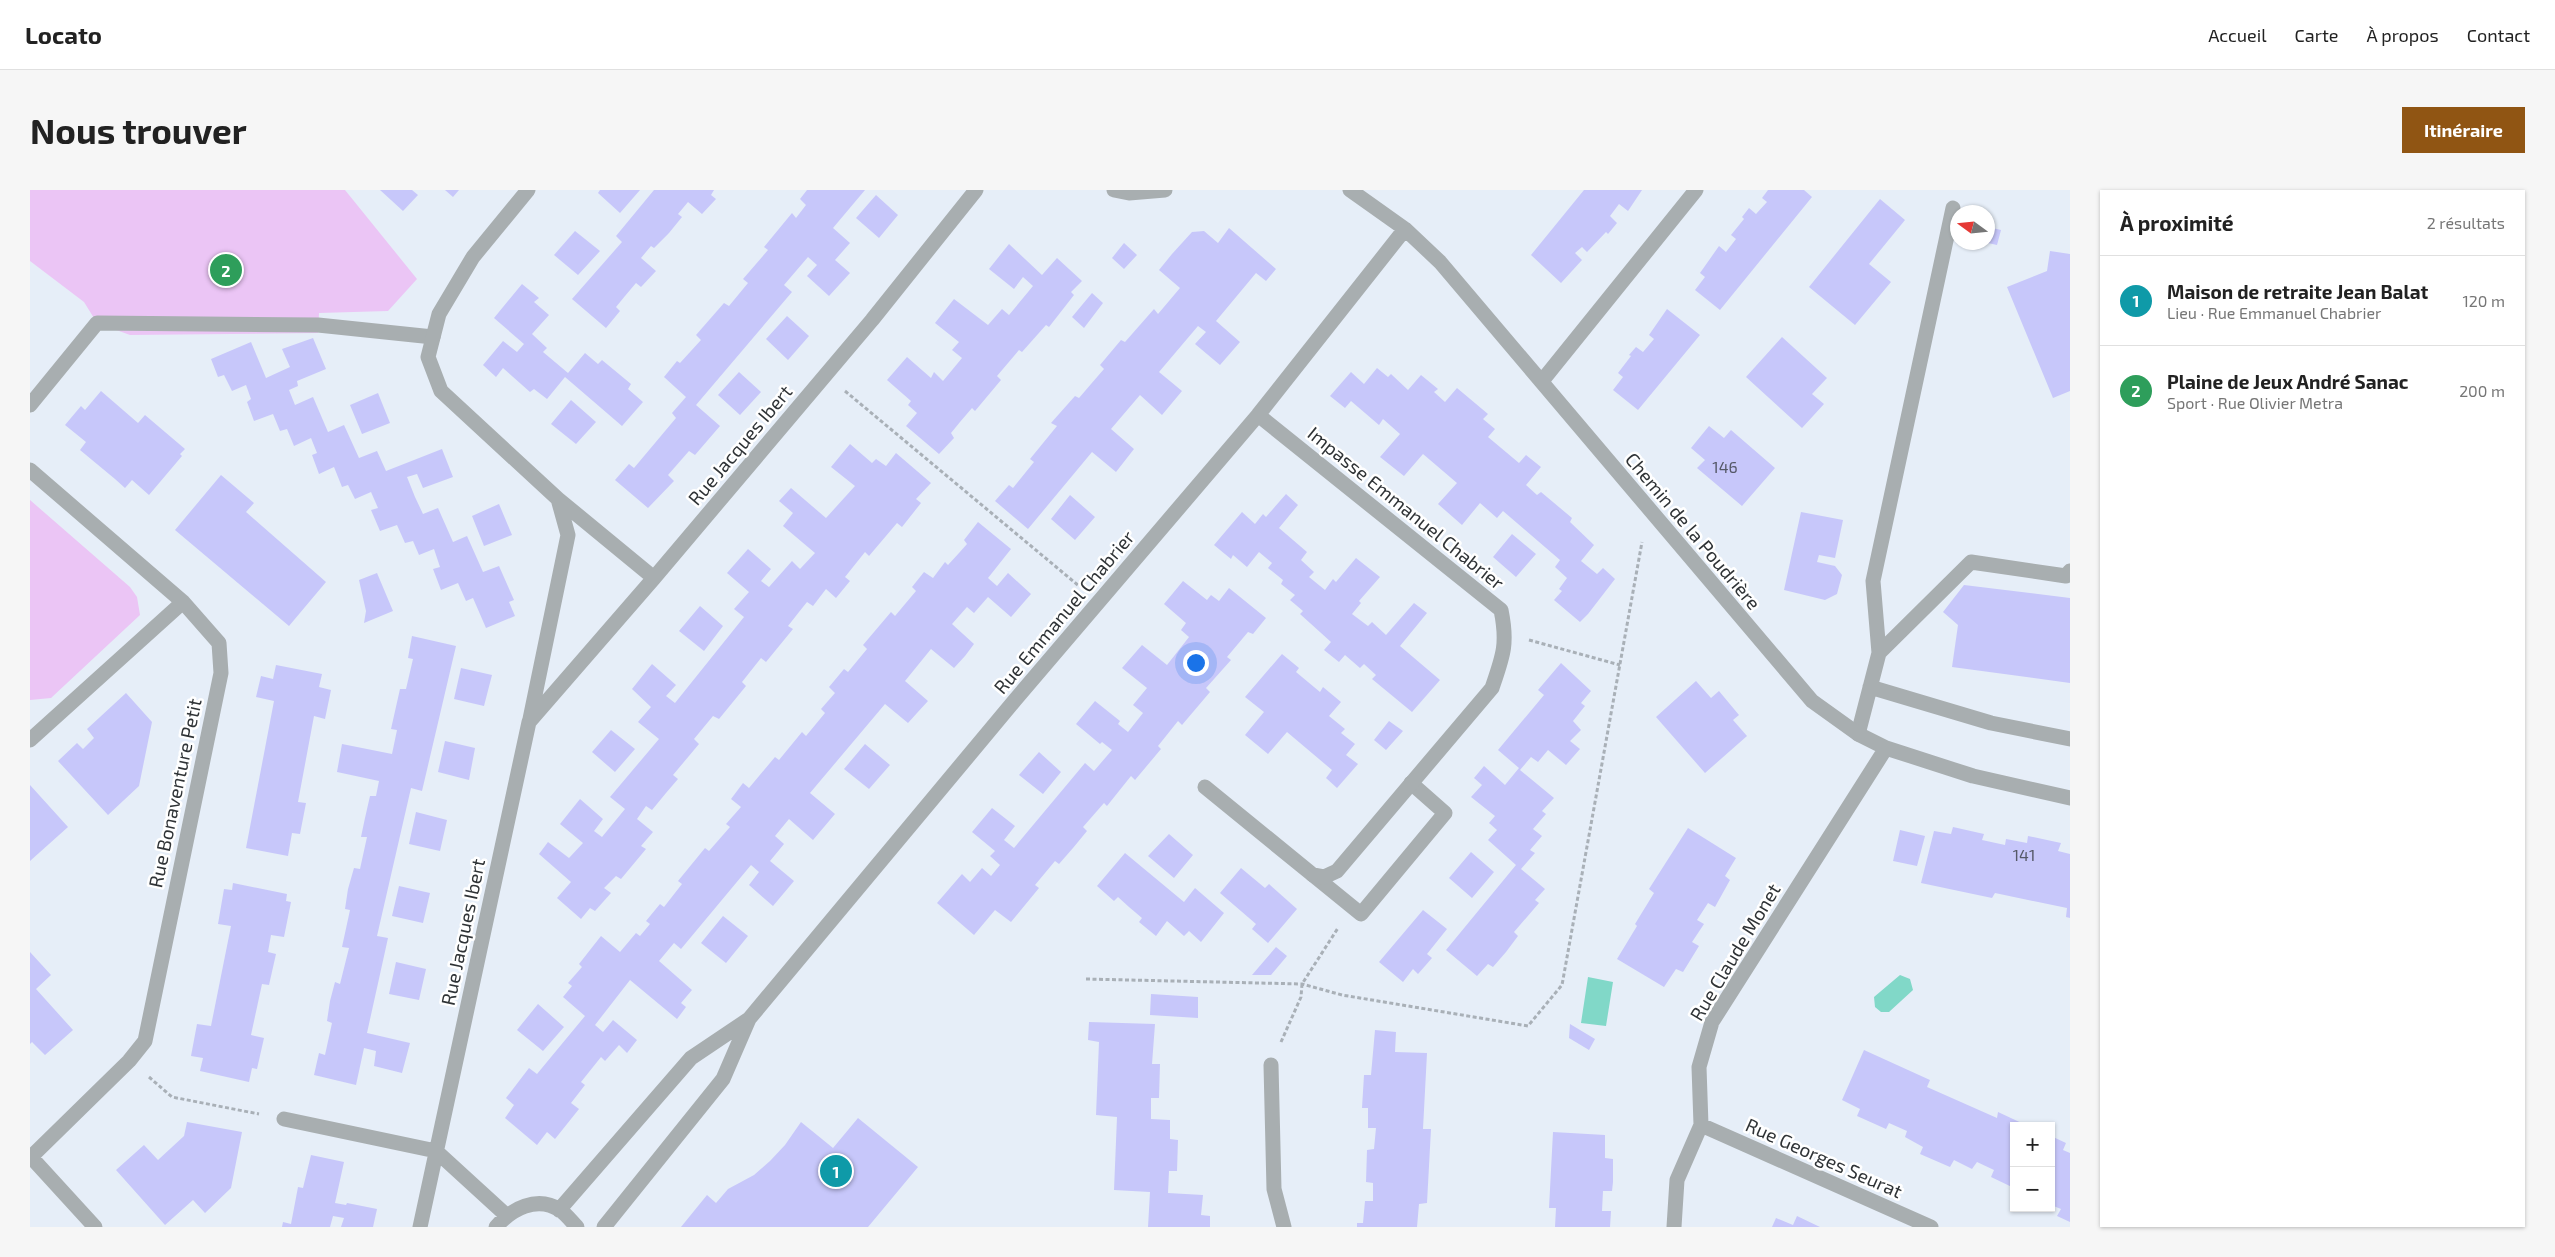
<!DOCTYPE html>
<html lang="fr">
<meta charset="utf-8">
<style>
body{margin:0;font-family:"Exo 2",sans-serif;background:#f6f6f6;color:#222}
.controls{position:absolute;right:15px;bottom:15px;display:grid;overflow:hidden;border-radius:0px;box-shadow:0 1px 4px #0004}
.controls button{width:45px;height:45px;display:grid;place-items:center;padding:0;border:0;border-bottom:1px solid #e0e0e0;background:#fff;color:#222;font:25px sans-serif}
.compass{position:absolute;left:1920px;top:15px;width:45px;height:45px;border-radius:50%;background:#fff;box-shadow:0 1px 4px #0004;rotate:285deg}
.you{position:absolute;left:1165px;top:472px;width:18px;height:18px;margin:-12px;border:4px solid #fff;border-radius:50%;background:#1a73e8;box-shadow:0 0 0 8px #1a73e833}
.badge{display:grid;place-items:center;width:32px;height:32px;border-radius:50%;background:#905513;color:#fff;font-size:16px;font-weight:700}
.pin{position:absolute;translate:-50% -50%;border:2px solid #fff;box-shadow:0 1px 5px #0006}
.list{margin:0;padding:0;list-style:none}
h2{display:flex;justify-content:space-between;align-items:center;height:65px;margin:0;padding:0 20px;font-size:21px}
h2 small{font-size:16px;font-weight:400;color:#767676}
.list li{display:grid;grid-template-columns:32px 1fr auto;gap:15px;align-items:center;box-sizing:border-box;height:90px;padding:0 20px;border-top:1px solid #e0e0e0}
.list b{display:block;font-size:19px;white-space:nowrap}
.list p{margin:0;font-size:16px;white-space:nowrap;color:#767676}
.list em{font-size:16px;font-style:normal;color:#767676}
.map{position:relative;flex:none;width:2040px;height:1037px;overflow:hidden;border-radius:0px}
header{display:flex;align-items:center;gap:30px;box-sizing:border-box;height:70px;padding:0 25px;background:#fff;border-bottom:1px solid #e0e0e0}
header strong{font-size:24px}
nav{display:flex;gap:28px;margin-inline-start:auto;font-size:18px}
.intro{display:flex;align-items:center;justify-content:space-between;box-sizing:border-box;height:120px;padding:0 30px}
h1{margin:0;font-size:35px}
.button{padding:12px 22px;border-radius:0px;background:#905513;color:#fff;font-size:18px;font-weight:700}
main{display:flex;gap:30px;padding:0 30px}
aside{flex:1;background:#fff;border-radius:0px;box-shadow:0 1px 4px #0004}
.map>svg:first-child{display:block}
.green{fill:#ebc5f5}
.water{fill:#81d8c8}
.building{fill:#c7c7fa}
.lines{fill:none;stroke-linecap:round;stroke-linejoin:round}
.path{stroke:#a9b0b7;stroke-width:3;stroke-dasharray:4 2.5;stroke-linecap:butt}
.service{stroke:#a8aeb0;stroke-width:15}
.minor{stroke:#a8aeb0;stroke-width:15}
.labels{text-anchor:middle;stroke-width:5;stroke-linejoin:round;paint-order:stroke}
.number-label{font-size:16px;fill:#555867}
.street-label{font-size:19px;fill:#2f3336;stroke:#fff}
</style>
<header>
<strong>Locato</strong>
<nav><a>Accueil</a><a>Carte</a><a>À propos</a><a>Contact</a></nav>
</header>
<div class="intro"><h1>Nous trouver</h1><a class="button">Itinéraire</a></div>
<main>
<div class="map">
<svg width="2040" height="1037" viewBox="0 0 2040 1037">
<rect width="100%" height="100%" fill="#e6eef8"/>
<!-- green -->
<path class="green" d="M0 0H315L387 89 358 121 289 123 288 143 100 145 67 133 54 112 0 71Z
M0 310 100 397 107 407 110 425 21 508 0 510Z"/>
<!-- water -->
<path class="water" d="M1870 785 1880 789 1883 800 1859 822H1851L1845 817 1844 807Z
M1558 787 1583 792 1576 836 1551 833Z"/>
<!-- building -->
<path class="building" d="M350 0H382L388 5 373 21Z
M415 0H429L423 7Z
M570 0H610L590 23 568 3Z
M624 0H684L681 5 686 9 672 24 658 12 648 24 652 27 639 43 624 58 621 56 611 68 626 81 611 97 606 93 595 106 586 117 590 121 576 138 542 109 592 52 586 46Z
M777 0H835L803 38 820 53 805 70 820 83 799 106 777 86 787 75 778 67 754 95 762 102 666 215 690 236 665 265 659 261 638 285 644 291 618 318 585 290 599 274 604 278 646 228 642 223 656 207 634 187 647 171 650 173 671 150 666 145 694 113 699 116 718 93 713 89 738 60 734 57 762 23 766 28 776 15 770 9Z
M1554 0H1612L1598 21 1589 14 1580 26 1587 33 1578 44 1576 42 1557 62 1552 57 1545 63 1552 70 1531 93 1501 65Z
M1738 0H1774L1782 7 1690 120 1665 100 1675 87 1670 83 1689 56 1696 62 1706 49 1701 45 1714 29 1712 27 1719 18 1726 24 1737 12 1732 8Z
M846 5 868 25 849 48 826 28Z
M1850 9 1875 30 1839 74 1861 92 1825 135 1779 97Z
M1958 37 1971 40 1967 55 1958 53Z
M1199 38 1246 79 1236 91 1226 83 1186 131 1210 152 1190 175 1165 154 1176 142 1168 136 1129 182 1152 201 1132 225 1110 205 1081 239 1104 259 1086 282 1062 262 998 339 965 311 979 295 983 298 1004 272 1000 269 1027 236 1021 233 1045 206 1049 208 1061 194 1074 179 1070 175 1091 150 1095 152 1124 119 1128 124 1150 98 1129 80 1142 64 1162 42 1174 41 1188 53Z
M545 41 570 61 548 85 524 65Z
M1094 53 1107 65 1094 79 1082 68Z
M979 54 1012 85 1027 68 1052 91 1041 102 1044 105 1019 137 1016 135 992 162 989 160 967 186 971 190 945 221 942 218 930 232 921 243 924 248 909 264 876 236 887 223 878 215 881 211 857 190 877 167 901 188 904 182 913 191 932 168 922 160 929 152 905 133 924 109 958 135 972 119 979 125 1003 96 993 87 984 99 959 79Z
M2020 61 2040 64V201L2023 208 1977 97 2017 81Z
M492 94 509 108 504 112 519 125 502 144 517 158 513 162 538 183 555 163 568 174 572 170 601 194 598 199 613 212 592 236 535 187 517 209 504 199 500 202 473 178 466 187 453 175 473 151 487 162 494 154 464 128Z
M1062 103 1073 113 1054 138 1042 127Z
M1637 119 1670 145 1608 220 1583 200 1593 187 1588 183 1601 166 1599 165 1606 157 1613 162 1624 149 1619 145Z
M757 126 779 146 758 170 736 149Z
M1752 147 1797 188 1782 204 1794 214 1772 238 1716 187Z
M283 148 296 179 267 191 268 196 259 200 265 215 283 207 298 242 314 235 329 268 347 261 356 281 412 259 423 287 393 298 387 284 377 287 385 307 393 324 408 318 423 352 437 346 453 382 469 376 484 410 479 412 485 426 456 438 443 408 436 411 428 393 411 400 403 379 410 377 404 359 389 365 383 351 375 353 367 335 350 341 341 320 348 318 341 302 325 309 318 295 312 297 304 277 289 284 282 265 287 263 281 248 264 256 257 239 250 241 243 224 224 231 217 212 221 209 216 195 202 201 194 185 188 187 181 169 221 152 236 188 260 177 252 159Z
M1347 178 1358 187 1361 184 1378 200 1391 185 1408 199 1404 202 1415 212 1427 198 1458 224 1453 229 1465 239 1458 247 1489 273 1496 265 1511 277 1496 295 1507 305 1511 302 1542 328 1540 332 1564 355 1551 371 1567 384 1573 378 1585 389 1558 424 1550 432 1524 410 1532 401 1529 399 1537 388 1525 377 1530 370 1473 321 1467 328 1450 313 1432 335 1408 314 1427 293 1393 264 1374 286 1350 267 1370 244 1353 229 1349 235 1321 211 1315 218 1300 206 1321 182 1334 194Z
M709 182 731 202 710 225 688 205Z
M71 201 108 233 115 225 155 259 150 264 152 266 119 305 102 290 95 298 85 289 50 260 56 252 35 235 51 216 55 220Z
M348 203 360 233 332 244 320 215Z
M541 210 566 232 546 254 521 234Z
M1679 236 1694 248 1701 240 1745 278 1712 316 1667 278 1675 270 1661 258Z
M820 254 842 273 846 269 856 276 866 263 901 293 886 309 891 313 872 337 867 333 839 366 835 362 815 387 820 391 806 408 796 399 783 416 777 412 769 422 758 436 763 439 736 472 731 468 712 492 716 496 689 529 683 526 664 549 669 554 643 585 648 589 636 603 622 620 616 616 607 629 623 642 611 656 616 659 591 689 586 686 574 698 581 703 565 721 560 718 551 729 527 708 541 692 509 664 518 652 539 668 553 653 530 634 550 609 573 629 564 641 572 647 595 619 580 607 629 549 608 532 621 517 602 499 622 474 646 495 636 506 645 513 714 427 704 419 719 402 697 383 718 359 741 379 731 391 739 397 762 371 770 379 785 363 753 336 763 323 749 311 761 298 796 328 825 296 801 277Z
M191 285 224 313 216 322 296 392 259 436 145 340Z
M1256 304 1268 315 1249 338 1277 362 1271 370 1284 382 1279 387 1295 400 1303 389 1306 392 1326 368 1350 387 1329 411 1331 413 1322 424 1338 436 1342 432 1356 445 1384 413 1397 423 1370 456 1410 490 1382 522 1342 489 1346 485 1334 474 1330 478 1315 465 1309 472 1294 460 1301 452 1270 424 1273 421 1260 410 1265 405 1251 394 1253 390 1238 378 1242 373 1229 362 1217 377 1203 365 1201 369 1184 355 1212 322 1225 334 1233 324 1236 327Z
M1040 305 1065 327 1045 350 1021 329Z
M469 314 482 345 454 356 442 326Z
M1771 322 1813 330 1805 368 1789 365 1787 372 1805 376 1812 385 1807 404 1795 410 1754 400Z
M948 332 981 359 958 388 967 396 978 383 1001 404 981 427 958 407 944 423 937 417 922 434 944 454 935 466 924 478 901 459 875 491 898 511 887 523 878 533 855 514 780 603 805 624 783 650 759 629 745 646 754 654 740 671 764 691 743 716 719 695 729 682 721 675 651 759 644 753 629 771 662 800 651 813 656 817 647 829 600 790 565 835 573 842 583 830 607 850 597 863 589 855 575 871 571 867 551 892 555 895 541 913 549 919 525 949 517 942 507 955 475 928 484 915 476 908 499 878 507 884 555 826 533 807 542 796 538 793 552 777 549 774 571 746 590 762 606 743 610 746 620 734 616 731 630 714 634 717 652 694 648 691 675 658 679 661 700 637 696 634 711 617 701 609 713 593 719 598 745 567 749 570 772 542 776 546 795 523 791 519 805 503 799 497 814 479 818 482 837 459 833 455 861 422 865 426 886 401 882 397 894 382 903 388 915 372 918 375 929 363 937 354 934 350Z
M1482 344 1506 364 1486 387 1463 367Z
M347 383 363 421 334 433 336 421 329 390Z
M1153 391 1177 410 1181 405 1189 411 1199 398 1236 428 1223 444 1218 442 1197 467 1201 470 1176 498 1180 502 1152 535 1148 531 1128 556 1131 559 1105 590 1101 586 1077 616 1074 613 1053 637 1057 641 1043 658 1029 674 1025 671 1005 695 1009 698 981 732 965 720 944 745 907 713 932 684 940 692 952 678 961 686 970 675 960 666 965 661 942 642 962 618 985 636 974 650 984 658 1055 573 1064 581 1082 560 1072 552 1070 554 1046 534 1065 511 1090 531 1088 534 1098 542 1113 523 1103 515 1117 498 1092 478 1112 455 1137 475 1159 447 1151 440 1156 433 1134 414Z
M1934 395 2040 408V493L1922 477 1928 435 1913 422Z
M670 416 693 436 674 461 649 441Z
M382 446 426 456 392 601 381 598 347 746 358 748 337 843 380 853 372 883 344 876 346 861 334 858 326 895 284 885 289 863 295 865 302 833 297 831 300 811 305 792 310 794 319 758 312 757 320 720 315 719 318 699 324 678 330 679 337 647H331L335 628 340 606H346L349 591 307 582 312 554 362 564 367 540 361 539 370 499H376L383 469 378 468Z
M1252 464 1269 478 1266 482 1290 502 1293 497 1311 512 1299 526 1315 539 1311 543 1325 554 1316 565 1328 574 1307 598 1296 588 1302 580 1257 542 1238 564 1215 545 1234 522 1215 507Z
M1531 473 1561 501 1551 513 1555 516 1543 531 1551 540 1540 551 1550 559 1536 575 1518 560 1508 572 1501 567 1490 580 1524 608 1512 621 1516 624 1503 639 1512 646 1500 660 1505 663 1491 679 1515 699 1505 710 1509 713 1484 742 1488 746 1476 762 1463 777 1458 774 1447 786 1416 760 1486 675 1458 650 1467 640 1459 633 1465 626 1441 607 1452 595 1444 588 1454 576 1475 595 1489 578 1468 560 1514 505 1508 500Z
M246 475 292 484 289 497 301 500 295 529 284 526 268 612 276 613 270 644 262 643 258 666 216 658 244 511 226 507 231 486 243 489Z
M431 478 462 485 454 516 424 509Z
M1666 491 1681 508 1689 501 1709 525 1703 530 1717 546 1675 583 1626 527Z
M96 503 122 532 109 596 78 625 28 571 47 553 53 559 64 548 57 539Z
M1359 531 1373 541 1356 560 1344 550Z
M581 540 605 559 585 582 562 562Z
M415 551 445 558 439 590 408 582Z
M835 554 860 575 839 599 814 579Z
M1009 562 1031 582 1013 604 989 585Z
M0 595 38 637 0 671Z
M386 622 417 630 410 661 379 654Z
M1923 637 1954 644 1952 650 1975 655 1976 649 1997 653 1998 646 2031 653 2028 661 2040 664V728L2036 727 2037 718 1965 703 1962 708 1891 693 1904 641 1921 644Z
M1658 638 1706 668 1695 686 1700 690 1685 717 1678 713 1667 730 1674 734 1662 752 1669 756 1653 782 1646 779 1634 797 1587 769 1607 736 1605 734 1624 703 1619 699Z
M1870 640 1895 646 1887 676 1863 671Z
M1139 644 1163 665 1144 688 1118 666Z
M1441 662 1464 682 1442 708 1419 688Z
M1095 663 1154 712 1165 698 1194 723 1171 752 1159 741 1154 746 1137 731 1126 746 1109 732 1112 728 1099 717 1088 707 1084 711 1067 696Z
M1211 678 1235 698 1239 694 1267 719 1238 753 1222 739 1226 734 1190 703Z
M203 693 257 704 256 711 261 712 254 747 241 745 238 762 246 764 239 795 232 794 221 845 234 848 227 879 222 878 219 892 170 881 173 868 161 866 167 834 181 836 201 736 188 734 194 699 202 700Z
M369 696 400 703 393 733 362 726Z
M1393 720 1417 739 1397 764 1402 768 1388 784 1383 779 1373 792 1349 772Z
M693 726 718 746 696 773 671 753Z
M1246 757 1257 766 1241 785H1222Z
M0 762 21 785 6 799 43 840 15 865 2 852 0 854Z
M366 772 396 779 389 810 359 804Z
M1121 804 1168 807V828L1120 825Z
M508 814 534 837 513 861 487 840Z
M1059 832 1125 834 1122 874H1130L1129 908H1121V929L1140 930V949L1148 950 1147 981H1139L1138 1003 1173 1005 1171 1025 1180 1026V1037H1118L1120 1002 1084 1000 1087 927 1066 925 1069 852 1058 850Z
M1540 834 1565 849 1559 860 1539 848Z
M1345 840 1366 842 1365 862 1397 863 1393 939H1401L1397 1013 1389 1014 1387 1037H1327V1033H1333L1335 1011H1343V993L1336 992 1337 960 1344 959 1346 938H1338V918H1332L1334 885H1341Z
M1834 860 1900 890 1897 897 1967 928 1968 922 1998 936H1984V998L1961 987 1964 980 1947 972 1942 979 1924 970 1920 977 1890 964 1893 957 1875 947 1877 941 1859 933 1856 939 1827 926 1830 919 1812 910Z
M828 928 888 977 838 1037H651L677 1005 686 1013 698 999 724 985 740 971 755 955 771 932 803 958Z
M157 932 212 942 201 998 175 1023 163 1010 135 1035 86 980 114 955 128 970 154 946Z
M1523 942 1575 945V968L1583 969V992L1582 1001H1573L1572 1021H1581L1580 1037H1525L1526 1018H1519Z
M2021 946 2036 953 2033 960 2040 963V1032L2027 1026 2031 1019 2021 1015Z
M281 965 314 972 305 1013 316 1015 317 1013 347 1019 343 1037H311L314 1028 303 1026 300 1037H252L253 1032 261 1034 268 997 273 998Z
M1767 1026 1790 1037H1742L1746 1028 1763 1035Z"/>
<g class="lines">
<!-- path -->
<path class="path" d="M815 201 1049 396
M1499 450 1590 475
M1056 789 1272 794 1312 805 1498 836 1532 795 1612 352
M1251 852 1271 807 1272 794 1308 738
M119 887 142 907 229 924"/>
<!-- service -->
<path class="service" d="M0 215 67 133 288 135 403 147
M1849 463 1843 391 1923 18
M1840 497 1961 533 2040 549
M1828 544 1849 463 1941 372 2036 386 2040 381
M1283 685 1331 724 1415 623 1381 593"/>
<!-- minor -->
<path class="minor" d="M498 0 443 67 409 124 398 167 411 201 528 309 538 345 500 529
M1084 0 1099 3 1135 0
M1320 0 1375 39 1410 72 1782 511 1828 544 1856 558 1943 586 2040 608
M1512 191 1666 0
M0 280 153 412 189 453 191 483 115 851 99 871 0 968
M528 309 624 388
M0 550 153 412
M1175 597 1283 685 1294 687 1307 681 1462 498C1473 466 1478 454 1471 420L1228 225
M1241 875 1244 999 1254 1037
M254 929 406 961 476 1025
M1671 935 1901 1037
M1 967 65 1037
M529 1020 661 868 719 829 985 510 1228 225 1375 39
M390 1037 499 532 624 388 842 130 946 0
M466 1037C481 1019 507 1005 530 1020 536 1024 542 1032 547 1037
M574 1037 693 889 719 829
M1644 1037 1647 990 1671 935 1669 877 1682 832 1856 558"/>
</g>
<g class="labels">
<!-- number labels -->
<g class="number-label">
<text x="1695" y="283">146</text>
<text x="1994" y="671">141</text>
</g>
<!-- street labels -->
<g class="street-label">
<text transform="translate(710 255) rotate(-50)" y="7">Rue Jacques Ibert</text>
<text transform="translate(1376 318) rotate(39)" y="7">Impasse Emmanuel Chabrier</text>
<text transform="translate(1663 341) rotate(50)" y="7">Chemin de la Poudrière</text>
<text transform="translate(1034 422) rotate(-50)" y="7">Rue Emmanuel Chabrier</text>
<text transform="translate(145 603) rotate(-78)" y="7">Rue Bonaventure Petit</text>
<text transform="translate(433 742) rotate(-78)" y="7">Rue Jacques Ibert</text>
<text transform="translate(1705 762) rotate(-59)" y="7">Rue Claude Monet</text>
<text transform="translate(1794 968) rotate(24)" y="7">Rue Georges Seurat</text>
</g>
</g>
</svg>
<div class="controls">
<button>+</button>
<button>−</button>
</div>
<svg class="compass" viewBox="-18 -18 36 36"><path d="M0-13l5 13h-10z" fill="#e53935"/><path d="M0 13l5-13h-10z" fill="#767676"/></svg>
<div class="you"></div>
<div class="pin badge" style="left:806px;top:981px;background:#0f9aa8">1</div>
<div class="pin badge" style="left:196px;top:80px;background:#2e9e5b">2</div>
</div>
<aside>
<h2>À proximité<small>2 résultats</small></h2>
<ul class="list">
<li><span class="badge" style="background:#0f9aa8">1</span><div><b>Maison de retraite Jean Balat</b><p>Lieu · Rue Emmanuel Chabrier</p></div><em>120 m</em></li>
<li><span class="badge" style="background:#2e9e5b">2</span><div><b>Plaine de Jeux André Sanac</b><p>Sport · Rue Olivier Metra</p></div><em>200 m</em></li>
</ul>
</aside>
</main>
